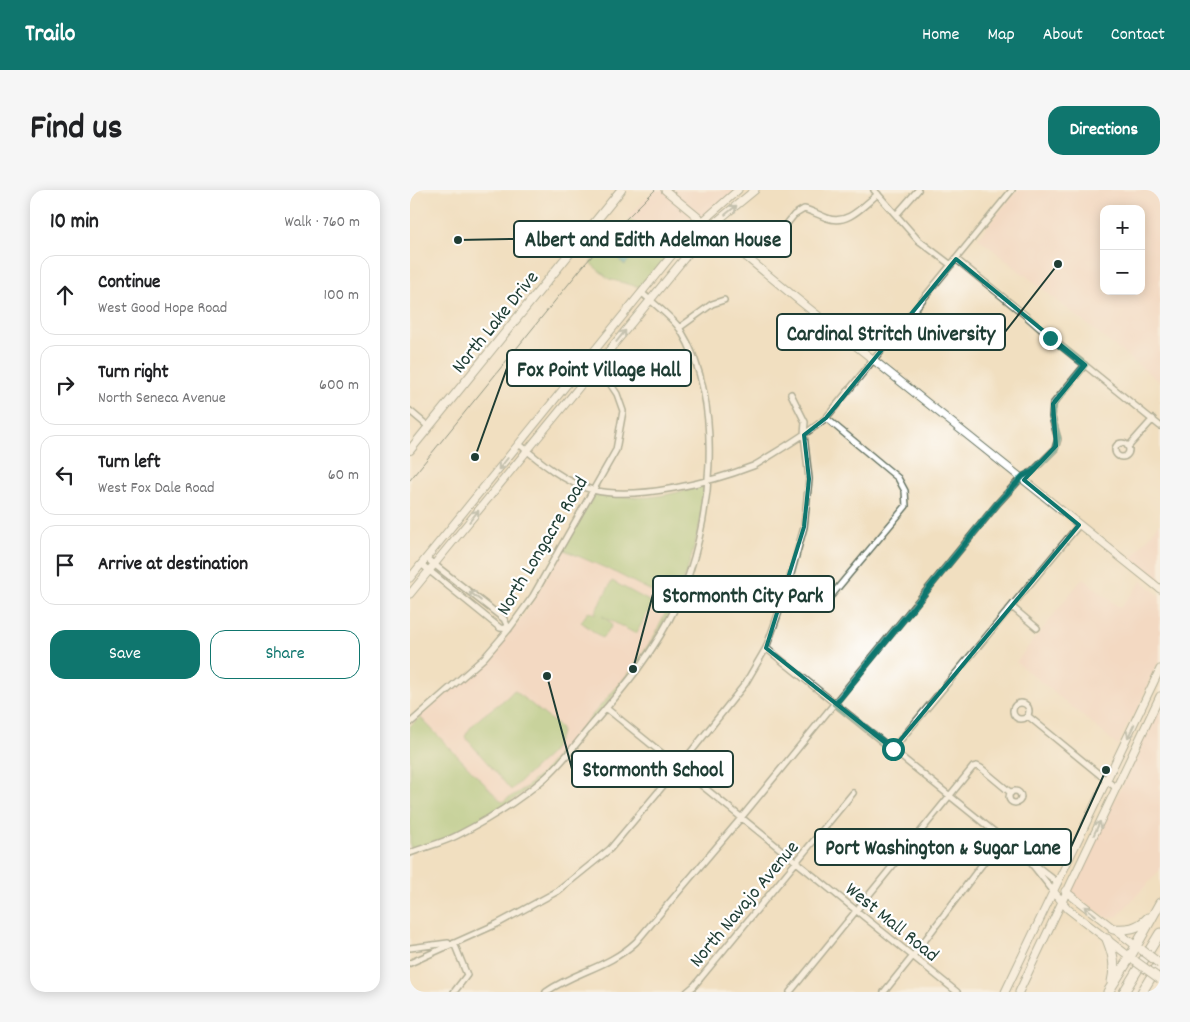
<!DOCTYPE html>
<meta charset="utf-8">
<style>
body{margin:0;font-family:Dekko,sans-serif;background:#f6f6f6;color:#202124}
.controls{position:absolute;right:15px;top:15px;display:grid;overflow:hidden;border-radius:10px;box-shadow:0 2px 12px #0003}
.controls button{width:45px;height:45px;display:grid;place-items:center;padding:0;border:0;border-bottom:1px solid #e0e0e0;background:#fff;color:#202124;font:25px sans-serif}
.stop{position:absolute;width:15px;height:15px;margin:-11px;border:4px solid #0f766e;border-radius:50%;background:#fff}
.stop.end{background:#0f766e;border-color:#fff;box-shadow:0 1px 5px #0008}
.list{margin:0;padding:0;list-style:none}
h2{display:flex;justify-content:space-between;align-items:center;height:65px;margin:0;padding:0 20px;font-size:21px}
h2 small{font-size:16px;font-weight:400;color:#757577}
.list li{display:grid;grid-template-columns:32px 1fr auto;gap:15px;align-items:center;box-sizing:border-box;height:80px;margin:0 10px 10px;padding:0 10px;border:1px solid #e0e0e0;border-radius:15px}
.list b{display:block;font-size:19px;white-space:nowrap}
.list p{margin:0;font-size:16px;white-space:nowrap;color:#757577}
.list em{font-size:16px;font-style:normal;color:#757577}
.actions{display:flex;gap:10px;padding:15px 20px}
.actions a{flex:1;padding:11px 0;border:1px solid #0f766e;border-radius:15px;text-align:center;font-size:18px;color:#0f766e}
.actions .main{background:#0f766e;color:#fff}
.icon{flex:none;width:28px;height:28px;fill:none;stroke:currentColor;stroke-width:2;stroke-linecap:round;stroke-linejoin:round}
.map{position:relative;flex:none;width:750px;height:802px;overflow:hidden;border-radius:15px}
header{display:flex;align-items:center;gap:30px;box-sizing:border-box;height:70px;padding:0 25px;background:#0f766e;color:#fff}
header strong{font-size:24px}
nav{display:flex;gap:28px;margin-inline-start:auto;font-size:18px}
.intro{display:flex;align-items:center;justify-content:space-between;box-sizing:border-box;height:120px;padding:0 30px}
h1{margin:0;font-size:35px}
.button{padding:12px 22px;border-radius:15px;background:#0f766e;color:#fff;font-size:18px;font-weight:700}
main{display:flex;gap:30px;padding:0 30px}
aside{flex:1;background:#fff;border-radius:15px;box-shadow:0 2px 12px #0003}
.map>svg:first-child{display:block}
.built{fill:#f6d2c5;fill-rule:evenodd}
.green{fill:#98c472;stroke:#5c8053}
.water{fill:#43b3b9;stroke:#317876}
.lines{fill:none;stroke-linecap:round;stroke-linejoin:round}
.street-casing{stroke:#687665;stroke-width:8}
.secondary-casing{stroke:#687665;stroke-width:9}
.primary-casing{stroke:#687665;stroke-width:10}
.highway-casing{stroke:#687665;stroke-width:11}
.street{stroke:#fff;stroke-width:5}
.secondary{stroke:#fff;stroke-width:7}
.primary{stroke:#fff;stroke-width:8}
.highway{stroke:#fff;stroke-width:9}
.rail{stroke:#1f3d34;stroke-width:1}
.primary-bridge-casing{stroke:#687665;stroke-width:10;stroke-linecap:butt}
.primary-bridge{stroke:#fff;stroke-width:8}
.oneway{stroke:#8f9e9a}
.route{stroke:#0f766e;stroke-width:6}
.marked{fill:none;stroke:#0f766e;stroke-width:4;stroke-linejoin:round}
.labels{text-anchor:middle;stroke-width:4.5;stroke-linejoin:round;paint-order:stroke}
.street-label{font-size:20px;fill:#1f3d34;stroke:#fff}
.leader{fill:none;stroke:#1f3d34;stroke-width:2}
.callout-dot{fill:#1f3d34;stroke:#fff;stroke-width:2}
.callout{fill:#fff;stroke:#1f3d34;stroke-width:2}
.callout-label{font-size:21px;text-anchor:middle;font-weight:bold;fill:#1f3d34}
</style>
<header>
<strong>Trailo</strong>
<nav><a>Home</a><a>Map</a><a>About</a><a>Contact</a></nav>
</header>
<div class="intro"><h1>Find us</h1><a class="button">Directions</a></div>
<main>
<aside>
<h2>10 min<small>Walk · 760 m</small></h2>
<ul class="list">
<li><svg class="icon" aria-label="ahead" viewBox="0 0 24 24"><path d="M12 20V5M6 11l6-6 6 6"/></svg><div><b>Continue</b><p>West Good Hope Road</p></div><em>100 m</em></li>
<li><svg class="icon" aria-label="right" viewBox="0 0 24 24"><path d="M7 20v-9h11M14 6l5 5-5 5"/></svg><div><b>Turn right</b><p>North Seneca Avenue</p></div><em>600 m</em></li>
<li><svg class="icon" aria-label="left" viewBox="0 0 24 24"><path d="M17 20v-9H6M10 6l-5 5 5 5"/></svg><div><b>Turn left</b><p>West Fox Dale Road</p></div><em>60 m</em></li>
<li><svg class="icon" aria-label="arrive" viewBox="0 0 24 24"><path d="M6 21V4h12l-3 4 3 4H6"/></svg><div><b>Arrive at destination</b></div></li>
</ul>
<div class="actions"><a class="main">Save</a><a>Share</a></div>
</aside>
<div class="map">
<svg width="750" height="802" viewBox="0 0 750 802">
<rect width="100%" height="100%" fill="#fff"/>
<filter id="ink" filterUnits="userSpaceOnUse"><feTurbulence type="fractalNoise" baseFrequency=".02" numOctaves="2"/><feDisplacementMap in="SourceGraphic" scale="10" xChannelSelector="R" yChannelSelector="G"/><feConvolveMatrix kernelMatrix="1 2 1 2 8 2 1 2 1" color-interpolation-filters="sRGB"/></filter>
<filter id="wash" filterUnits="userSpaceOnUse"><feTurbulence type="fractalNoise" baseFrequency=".0096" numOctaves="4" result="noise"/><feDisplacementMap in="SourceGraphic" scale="20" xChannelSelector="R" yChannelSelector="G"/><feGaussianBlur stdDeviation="1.12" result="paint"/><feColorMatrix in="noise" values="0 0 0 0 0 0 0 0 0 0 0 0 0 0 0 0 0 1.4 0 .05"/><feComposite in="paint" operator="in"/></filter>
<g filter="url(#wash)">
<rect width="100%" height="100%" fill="#f1dfc0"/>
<!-- built -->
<path class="built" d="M245 0H328L264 63 218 27Z
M607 0H750V192L568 48ZM694 19H731V101H694Z
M750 333V393L721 369Z
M152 359 200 380 262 411 235 460 219 483 195 512 132 583 115 598 92 613 10 527 70 475 88 458 112 428 121 415Z
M673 388 710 418 732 391 750 406V471L741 485 729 516 716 537 708 556 694 543 606 472Z
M750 517V680L708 726 697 728 664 704 662 697 695 628 713 594 730 560 729 557 737 539Z"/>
<!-- green -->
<path class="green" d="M221 30 263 62 233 98 199 89 180 73Z
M290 296 294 298C297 311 289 336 286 350 270 415 240 460 199 511 178 537 158 563 134 585 107 610 75 629 42 645 33 649 9 662 0 657V536L10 527 92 612 115 598 132 583 219 483 245 445 261 411 200 380 152 359 183 307C191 299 210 306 221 307 244 309 267 303 290 296Z
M202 391 243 413 226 444 192 426 201 433 202 436 192 448 171 432 178 422 187 424 185 422Z
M104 500 151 538C152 547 145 556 140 564L101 600 55 547C63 527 90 517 104 500Z"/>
<!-- water -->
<path class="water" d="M217 45 224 51 220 57 226 61 215 75 209 70 213 65 206 59Z"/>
</g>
<g filter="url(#ink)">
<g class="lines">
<!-- street casing -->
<g class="street-casing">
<path id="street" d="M464 0 508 50 541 75
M486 25 508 0
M376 35 384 25 394 19C402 21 409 25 417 28 437 36 453 16 468 4
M546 69 615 125 640 147 750 236
M269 138 302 114 314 110
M0 221 19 237
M705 260a7 7 0 1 1 14 0a7 7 0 1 1-14 0Z
M109 254C129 271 157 294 183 300 226 311 302 292 343 276 350 273 356 268 363 264 381 253 399 242 416 228L602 0
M718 257 743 229
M16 368 94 429 99 439
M11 374 90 438 99 439
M376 402 398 409 421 406 496 316 495 301 488 288 416 228
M602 417 627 438
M356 458 648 693
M603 521a8 8 0 1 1 16 0a8 8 0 1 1-16 0Z
M196 518 547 802
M618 526 706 598
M0 533 74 468 99 439 123 406 206 260 213 221 207 204 195 186 177 169
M483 559 669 335
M599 607a6 6 0 1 1 12 0a6 6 0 1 1-12 0Z
M0 663C15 657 32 653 46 646 78 630 108 611 135 588 152 573 166 554 180 537 213 499 246 460 267 414 302 339 316 212 270 139 262 127 243 113 232 103
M621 673 644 702
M44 753 57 785 44 802
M0 758 38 753
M0 773 87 734 148 701 200 659 269 577 335 494 356 458 376 402 394 337 399 289 394 245 395 232 381 204
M136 802C166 781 198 778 226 752L331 628 588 313 611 288 622 282 645 259 648 249 642 227 643 214 675 175
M277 802 284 796 443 603
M380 802 563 577 567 576 571 578 601 603
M474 802 503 766 592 648"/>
</g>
<!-- secondary casing -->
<g class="secondary-casing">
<path id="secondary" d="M255 0 386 108 750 399
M0 388 266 60 293 31 328 0
M0 404 300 37 345 0
M655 701 726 756
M644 702 658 719 720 767
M595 802 750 479
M609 802 750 506"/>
</g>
<!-- primary casing -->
<g class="primary-casing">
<path id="primary" d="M0 260 211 0"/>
</g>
<!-- highway casing -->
<g class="highway-casing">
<path id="highway" d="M703 739C717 740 728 739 738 728
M697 749C703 764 706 775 702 792
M698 802 720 767 750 713
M714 802 750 743
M732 802 750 772"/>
</g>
<!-- street -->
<use href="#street" class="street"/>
<!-- secondary -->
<use href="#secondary" class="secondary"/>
<!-- primary -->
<use href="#primary" class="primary"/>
<!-- highway -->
<use href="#highway" class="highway"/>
<!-- rail -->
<path class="rail" d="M0 290 174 75 211 34 245 0"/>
<!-- primary-bridge casing -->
<g class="primary-bridge-casing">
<path id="primary-bridge" d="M732 760 750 774
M725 771 750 789"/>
</g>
<!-- primary-bridge -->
<use href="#primary-bridge" class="primary-bridge"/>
</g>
<!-- one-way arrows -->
<defs><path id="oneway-shaft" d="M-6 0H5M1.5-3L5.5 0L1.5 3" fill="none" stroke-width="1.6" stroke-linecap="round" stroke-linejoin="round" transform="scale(1.25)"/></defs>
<g class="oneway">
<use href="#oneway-shaft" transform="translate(321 20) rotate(-39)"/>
<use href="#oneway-shaft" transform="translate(211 146) rotate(-51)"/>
<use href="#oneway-shaft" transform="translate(93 274) rotate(129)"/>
<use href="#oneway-shaft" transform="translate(64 326) rotate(-51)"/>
<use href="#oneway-shaft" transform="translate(65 406) rotate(-142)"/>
<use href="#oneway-shaft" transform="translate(721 541) rotate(116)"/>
<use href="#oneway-shaft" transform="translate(687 638) rotate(-65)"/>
<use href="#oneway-shaft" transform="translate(680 721) rotate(-142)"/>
</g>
</g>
<g class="lines" filter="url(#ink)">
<!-- route -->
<path class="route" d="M483 559 425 514 588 313 613 286 622 282 645 259 648 248 642 227 644 214 675 175 640 148"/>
</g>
<!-- marked area -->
<path d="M0 0H750V802H0ZM546 69 675 175 643 214 646 256 614 290 669 335 483 559 356 458 394 337 399 289 394 245 416 228Z" fill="#f1dfc0" fill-opacity=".55" fill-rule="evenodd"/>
<path class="marked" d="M546 69 675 175 643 214 646 256 614 290 669 335 483 559 356 458 394 337 399 289 394 245 416 228Z"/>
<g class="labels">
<!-- street labels -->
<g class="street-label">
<text transform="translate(84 131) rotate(-51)" y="7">North Lake Drive</text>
<text transform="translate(131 355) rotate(-59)" y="7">North Longacre Road</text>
<text transform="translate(333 713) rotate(-50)" y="7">North Navajo Avenue</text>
<text transform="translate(483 731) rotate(39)" y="7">West Mall Road</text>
</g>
</g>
<!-- callouts -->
<path class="leader" d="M48 50L104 49M648 74L595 142M65 267L97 178M223 479L243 404M137 486L162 579M696 580L661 657"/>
<g class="callout-dot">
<circle cx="48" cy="50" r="5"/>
<circle cx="648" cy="74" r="5"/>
<circle cx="65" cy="267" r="5"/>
<circle cx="223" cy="479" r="5"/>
<circle cx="137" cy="486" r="5"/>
<circle cx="696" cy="580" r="5"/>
</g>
<g class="callout">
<rect x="104" y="31" width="277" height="36" rx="5"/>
<rect x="367" y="124" width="228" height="36" rx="5"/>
<rect x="97" y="160" width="184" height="36" rx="5"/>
<rect x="243" y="386" width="181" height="36" rx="5"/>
<rect x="162" y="561" width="161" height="36" rx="5"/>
<rect x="405" y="639" width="256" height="36" rx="5"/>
</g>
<g class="callout-label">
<text x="243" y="56">Albert and Edith Adelman House</text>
<text x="481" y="150">Cardinal Stritch University</text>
<text x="189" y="186">Fox Point Village Hall</text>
<text x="333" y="412">Stormonth City Park</text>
<text x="243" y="586">Stormonth School</text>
<text x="533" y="664">Port Washington &amp; Sugar Lane</text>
</g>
</svg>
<div class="controls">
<button>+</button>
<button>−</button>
</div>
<div class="stop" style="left:483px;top:559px"></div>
<div class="stop end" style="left:640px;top:148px"></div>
</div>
</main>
